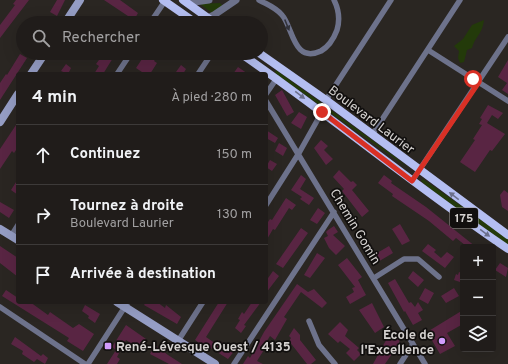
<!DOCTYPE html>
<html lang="fr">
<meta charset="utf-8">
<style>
body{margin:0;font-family:Overpass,sans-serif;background:#2d2927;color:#f1f3f6}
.controls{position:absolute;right:12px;bottom:12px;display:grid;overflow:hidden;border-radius:4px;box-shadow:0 4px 16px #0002}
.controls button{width:36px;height:36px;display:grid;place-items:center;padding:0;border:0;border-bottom:1px solid #3d3a39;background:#201c1a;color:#f1f3f6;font:20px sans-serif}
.stop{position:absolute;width:12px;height:12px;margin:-9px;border:3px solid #d93025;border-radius:50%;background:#fff}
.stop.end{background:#d93025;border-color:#fff;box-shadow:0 1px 4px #0008}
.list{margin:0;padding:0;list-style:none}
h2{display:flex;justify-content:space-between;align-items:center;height:52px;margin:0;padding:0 16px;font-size:17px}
h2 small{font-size:13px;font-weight:400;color:#a2a1a2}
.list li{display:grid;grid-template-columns:26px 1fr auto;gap:12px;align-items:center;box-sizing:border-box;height:60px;padding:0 16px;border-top:1px solid #3d3a39}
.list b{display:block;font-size:15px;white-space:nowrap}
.list p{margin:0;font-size:13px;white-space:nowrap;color:#a2a1a2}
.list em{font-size:13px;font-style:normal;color:#a2a1a2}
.icon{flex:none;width:22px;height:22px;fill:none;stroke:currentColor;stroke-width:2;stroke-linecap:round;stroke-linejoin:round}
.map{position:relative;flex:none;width:508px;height:364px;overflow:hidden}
.search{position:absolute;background:#201c1a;box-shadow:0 4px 16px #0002;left:16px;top:16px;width:252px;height:44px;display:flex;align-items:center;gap:10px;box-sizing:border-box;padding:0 14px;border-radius:22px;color:#a2a1a2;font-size:15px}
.panel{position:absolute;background:#201c1a;box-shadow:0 4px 16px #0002;left:16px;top:72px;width:252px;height:232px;border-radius:4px}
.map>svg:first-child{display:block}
.green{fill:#233a0a}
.building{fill:#592543}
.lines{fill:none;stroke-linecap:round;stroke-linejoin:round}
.minor{stroke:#6d728b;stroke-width:5.5}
.tertiary{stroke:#6d728b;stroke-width:7}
.secondary{stroke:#959dc4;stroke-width:8}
.primary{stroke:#b4bef1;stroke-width:8}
.oneway{fill:#31323a}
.oneway2{fill:#6b6f8b}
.route{stroke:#d93025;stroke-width:5}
.poi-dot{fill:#d29cfd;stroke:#110f0e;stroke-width:1.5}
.labels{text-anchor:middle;stroke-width:3.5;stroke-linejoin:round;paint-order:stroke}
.shield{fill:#110f0e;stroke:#9a9795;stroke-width:1}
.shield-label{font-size:12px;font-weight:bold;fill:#d4d1cf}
.street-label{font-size:13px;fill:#d4d1cf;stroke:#110f0e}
.poi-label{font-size:13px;font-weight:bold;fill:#d4d1cf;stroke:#110f0e;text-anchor:end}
</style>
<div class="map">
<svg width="508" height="364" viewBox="0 0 508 364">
<rect width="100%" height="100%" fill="#2a2622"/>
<!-- green -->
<path class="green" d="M220 3 223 6 212 13 200 4Z
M484 20C482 35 476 35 472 48L467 50 464 62 460 63 458 58 459 51 454 46 463 39 472 25Z
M276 70 395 157 408 168 275 73Z
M423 179 508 239V245L429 188 421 181Z"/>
<!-- building -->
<path class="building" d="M16 0H29L0 38V25L15 5 13 4Z
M57 0H65L57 16 50 12Z
M104 0H120L138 13 134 20Z
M104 53H116L103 74H94L99 66 96 64Z
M146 53H159L154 61 157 63 150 74H145L136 68Z
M20 54 27 58 0 100V83L6 74 7 75Z
M508 60V94L502 90 507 83 498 77Z
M66 64 71 68 68 74 61 71Z
M181 65 186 69 183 74 176 72Z
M238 67 248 74H233Z
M282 90 294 112 287 116 275 95Z
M488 105 503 113 498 119 492 115 487 123 505 134 492 151 490 150 475 172 460 162 475 140 473 139 482 125 479 124 482 119 480 118Z
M299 112 307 117 301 129 291 123Z
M18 122V138L16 142 18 144V147L14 153 12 151 0 169V149Z
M266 130 278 138 275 143 266 138Z
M321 140 328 146 324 150 333 159 326 165 314 148Z
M279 143 287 148 283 156 275 151Z
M270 160 277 164 272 171 266 167Z
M339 170 351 182 353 181 357 185 352 190 369 211 362 217 342 191 344 189 333 177Z
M301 175 306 179 300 189 314 198 309 205 300 199 302 197 291 190Z
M384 175 392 181 391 183 426 207 476 247H463L465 245 456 238 453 241 429 221 392 196 393 194 378 183Z
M18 179V195L11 190Z
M504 190 508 193V211L502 207 500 195Z
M286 198 296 205 292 210 289 208 275 230 273 229 266 241V225L270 219 272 220Z
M0 202 14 210 9 218 0 212Z
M318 208 325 213 317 224 310 220Z
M400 224 410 241 402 245 392 229Z
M334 226 338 232 333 235 345 246 336 255 329 248 324 238 328 236 326 232 328 230Z
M301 228 308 233 283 268 276 264Z
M428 244 436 250 434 252 441 258 447 252 454 257 445 268 422 251Z
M0 246 18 258V277L0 263Z
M389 246 393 253 376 263 372 256Z
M317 253 325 258 310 278 304 275Z
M347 258 362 277 358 280 366 295 350 304 346 297 354 292 352 288 355 287 338 265Z
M500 263 508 268 506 277 495 270Z
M273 271 279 276 266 293V281Z
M413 271 424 280 418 287 408 278Z
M459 272 463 274V283L454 280 456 274 458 275Z
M395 279 409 303 411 302 415 307 418 302 423 310 418 313 422 320 413 325 405 311 404 312 388 283Z
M297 284 308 292 314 289 327 303 322 308 301 292 284 317 287 319 275 340 270 336 265 344 267 345 257 361 263 364H243L248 356 250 358 264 332Z
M425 288 434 293 428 304 419 299Z
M454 288 459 296 446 303 441 296Z
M6 290 18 298V302H30L48 315 50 312 73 328 79 324 94 334 83 351 67 341 69 338 2 296Z
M146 302H157L165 308 166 305 181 317 177 324 144 305Z
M219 302H228L206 337 216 344 218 340 235 350 228 359 206 345 205 347 195 340Z
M252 302H261L244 325 246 326 241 333 235 328 240 320 238 319 242 312 244 314Z
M372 303 384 327 375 333 359 310Z
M85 305 100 314 95 323 88 318 89 316 82 311Z
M463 310V324L447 333 455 346 440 354 427 332Z
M340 322 348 330 345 336 359 348 357 350 361 354 354 361 346 353 350 349 340 341 338 343 328 334Z
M126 325 146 339 140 349 126 340 117 357 120 359 117 364H107L116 350 112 347Z
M294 328 300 335V340L316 360 311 364H307L289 341 291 338 289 336Z
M390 333 398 337 397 338 400 340 398 345 385 364H373Z
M15 337 41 356 43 354 48 358 45 364 37 359 34 362 22 354 23 351 11 344Z
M155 345 168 355 182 364H169L150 354Z"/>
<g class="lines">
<!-- minor -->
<path class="minor" d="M259 0C268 5 275 7 282 15 293 27 293 64 321 51 328 47 334 38 337 30 340 20 339 10 334 0
M150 23 165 1
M428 50 508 101
M117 74 131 53
M198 74 212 53
M266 94 277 78
M326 100 391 0
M266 101 425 364
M372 135 460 0
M412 181 508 37
M266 205 299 153 322 112
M11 236 18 225
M374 278 404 259H418L439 277
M0 307 85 364
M309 321 319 345 335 364
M178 341 203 302
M88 364 128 302
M234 364 334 212
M400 364 413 344"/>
<!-- tertiary -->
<path class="tertiary" d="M187 3 209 0
M198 23 214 15 236 0"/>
<!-- secondary -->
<path class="secondary" d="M65 23 80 0
M31 74 45 53
M0 122 18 94
M0 229 18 240
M117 302 215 364"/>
<!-- primary -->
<path class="primary" d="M163 0 196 23
M183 0 215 23
M240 53C331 116 416 187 508 249
M259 53 326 100 508 235"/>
</g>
<!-- one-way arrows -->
<defs><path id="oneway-solid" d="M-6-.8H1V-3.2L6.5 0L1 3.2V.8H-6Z"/></defs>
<use class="oneway" href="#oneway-solid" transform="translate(287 25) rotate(68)"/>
<g class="oneway2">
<use href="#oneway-solid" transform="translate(300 95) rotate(37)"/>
<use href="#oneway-solid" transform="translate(454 196) rotate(-143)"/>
<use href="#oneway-solid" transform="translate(485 233) rotate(36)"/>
</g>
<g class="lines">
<!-- route -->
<path class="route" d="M322 112 412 181 479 82 473 79"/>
</g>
<!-- markers -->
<g class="poi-dot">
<circle cx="442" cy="341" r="4"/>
<rect x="104" y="342" width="8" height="8" rx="2"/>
</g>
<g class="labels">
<!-- shield labels -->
<rect class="shield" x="450" y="208" width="28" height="20" rx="3"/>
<g class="shield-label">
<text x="464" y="222">175</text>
</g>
<!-- street labels -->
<g class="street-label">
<text transform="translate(372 119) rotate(37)" y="5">Boulevard Laurier</text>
<text transform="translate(356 226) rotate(59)" y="5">Chemin Gomin</text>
</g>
<!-- poi labels -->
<g class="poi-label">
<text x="434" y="339">École de<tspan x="434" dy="15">l'Excellence</tspan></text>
<text x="116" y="351" text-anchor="start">René-Lévesque Ouest / 4135</text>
</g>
</g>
</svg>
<div class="controls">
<button>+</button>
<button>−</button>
<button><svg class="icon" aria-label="layers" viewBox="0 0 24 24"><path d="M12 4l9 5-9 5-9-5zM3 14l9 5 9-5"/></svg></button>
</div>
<div class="stop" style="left:473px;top:79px"></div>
<div class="stop end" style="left:322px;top:112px"></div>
<div class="search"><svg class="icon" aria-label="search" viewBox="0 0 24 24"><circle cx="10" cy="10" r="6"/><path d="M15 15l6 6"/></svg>Rechercher</div>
<section class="panel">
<h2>4 min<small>À pied · 280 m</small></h2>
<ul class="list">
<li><svg class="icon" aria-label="ahead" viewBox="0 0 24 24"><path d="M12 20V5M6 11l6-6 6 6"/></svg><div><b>Continuez</b></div><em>150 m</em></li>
<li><svg class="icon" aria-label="right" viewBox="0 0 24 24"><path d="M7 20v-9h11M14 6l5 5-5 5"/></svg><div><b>Tournez à droite</b><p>Boulevard Laurier</p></div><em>130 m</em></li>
<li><svg class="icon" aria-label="arrive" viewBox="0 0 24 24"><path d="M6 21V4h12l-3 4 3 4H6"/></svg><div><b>Arrivée à destination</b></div></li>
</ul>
</section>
</div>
